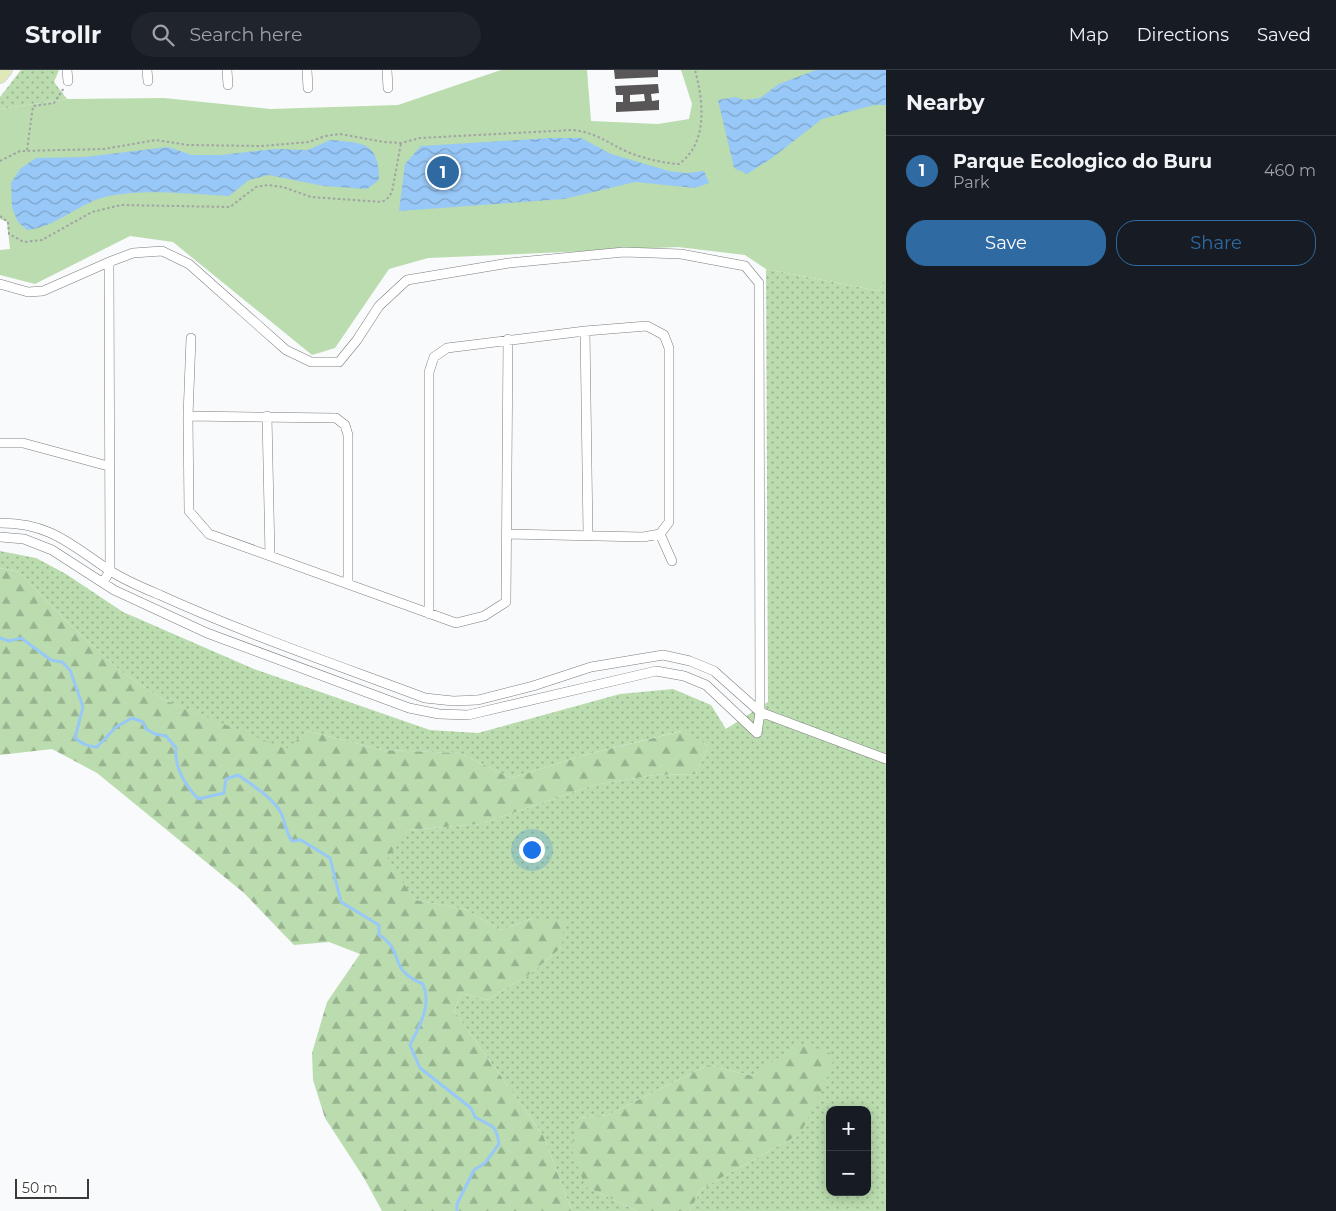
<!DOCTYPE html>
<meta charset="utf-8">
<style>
body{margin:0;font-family:Montserrat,sans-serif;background:#20242c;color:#f1f3f6}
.controls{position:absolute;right:15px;bottom:15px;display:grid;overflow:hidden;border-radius:10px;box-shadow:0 2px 12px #0003}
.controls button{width:45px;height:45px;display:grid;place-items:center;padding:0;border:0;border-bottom:1px solid #363941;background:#171b24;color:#f1f3f6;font:25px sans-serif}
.scale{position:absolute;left:15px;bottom:12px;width:74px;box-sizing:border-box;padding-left:5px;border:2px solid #3a3a3b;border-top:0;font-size:14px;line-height:18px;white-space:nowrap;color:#3a3a3b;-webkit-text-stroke:4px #fff;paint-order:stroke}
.you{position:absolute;left:531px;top:779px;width:18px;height:18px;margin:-12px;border:4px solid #fff;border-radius:50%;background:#1a73e8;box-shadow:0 0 0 8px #1a73e833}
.badge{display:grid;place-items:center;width:32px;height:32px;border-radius:50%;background:#2f6ba2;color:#fff;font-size:16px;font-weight:700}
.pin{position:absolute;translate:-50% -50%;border:2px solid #fff;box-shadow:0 1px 5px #0006}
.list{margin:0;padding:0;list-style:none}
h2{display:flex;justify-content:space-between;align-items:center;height:65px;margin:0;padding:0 20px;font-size:21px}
h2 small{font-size:16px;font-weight:400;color:#9ea1a6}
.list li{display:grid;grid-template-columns:32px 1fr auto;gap:15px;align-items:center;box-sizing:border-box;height:70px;padding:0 20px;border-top:1px solid #363941}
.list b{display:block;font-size:19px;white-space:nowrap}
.list p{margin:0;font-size:16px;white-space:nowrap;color:#9ea1a6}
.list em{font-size:16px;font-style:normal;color:#9ea1a6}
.actions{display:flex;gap:10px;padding:15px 20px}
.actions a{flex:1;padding:11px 0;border:1px solid #2f6ba2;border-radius:20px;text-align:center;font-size:18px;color:#2f6ba2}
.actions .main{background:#2f6ba2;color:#fff}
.icon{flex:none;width:28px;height:28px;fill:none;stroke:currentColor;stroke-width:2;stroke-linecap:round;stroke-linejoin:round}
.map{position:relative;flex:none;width:886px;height:1141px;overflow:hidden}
header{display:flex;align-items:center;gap:30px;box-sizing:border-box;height:70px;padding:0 25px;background:#171b24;border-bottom:1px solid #363941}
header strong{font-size:24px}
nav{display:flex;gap:28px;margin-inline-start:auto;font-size:18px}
.search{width:350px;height:45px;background:#20242c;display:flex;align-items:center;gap:12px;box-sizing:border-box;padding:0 18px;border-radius:28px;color:#9ea1a6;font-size:19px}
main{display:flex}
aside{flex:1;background:#171b24}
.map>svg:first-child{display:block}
.grass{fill:url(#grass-dots);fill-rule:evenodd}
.forest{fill:url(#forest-firs)}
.park{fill:#badcae}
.water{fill:url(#water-waves)}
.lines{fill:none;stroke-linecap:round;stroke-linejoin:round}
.stream{stroke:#98c8f7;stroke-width:3}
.building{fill:#585657;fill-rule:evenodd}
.street-casing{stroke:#7c7d7f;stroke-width:10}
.primary-casing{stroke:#d4d4d4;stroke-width:14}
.path{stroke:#a2a3a4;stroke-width:2;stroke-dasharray:2.5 2.5;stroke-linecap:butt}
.street{stroke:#fff;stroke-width:9}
.primary{stroke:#dee9b7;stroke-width:12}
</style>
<header>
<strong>Strollr</strong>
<div class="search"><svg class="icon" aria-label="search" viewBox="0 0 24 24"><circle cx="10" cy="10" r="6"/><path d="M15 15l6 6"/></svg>Search here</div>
<nav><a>Map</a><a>Directions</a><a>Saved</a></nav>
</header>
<main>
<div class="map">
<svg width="886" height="1141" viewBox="0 0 886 1141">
<defs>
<pattern id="grass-dots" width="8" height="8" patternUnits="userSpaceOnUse" patternTransform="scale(1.25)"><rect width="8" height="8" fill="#badcae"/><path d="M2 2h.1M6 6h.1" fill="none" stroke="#98b38f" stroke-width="1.8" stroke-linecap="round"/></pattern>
<pattern id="forest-firs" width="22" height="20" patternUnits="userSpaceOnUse" patternTransform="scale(1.25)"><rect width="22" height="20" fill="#badcae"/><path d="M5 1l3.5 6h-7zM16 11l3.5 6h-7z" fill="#98b38f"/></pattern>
<pattern id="water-waves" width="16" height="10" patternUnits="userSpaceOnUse" patternTransform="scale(1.25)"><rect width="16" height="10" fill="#98c8f7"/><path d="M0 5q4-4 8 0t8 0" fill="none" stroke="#7da3c9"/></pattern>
</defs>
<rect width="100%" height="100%" fill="#f9fafc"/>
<!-- grass -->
<path class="grass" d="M21 0H59L54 12 67 29 0 39V27Z
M766 199 879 221 886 204V1141H690L701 1119 800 1064V973L753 1006 708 995 608 1045 578 1048 585 1116 637 1141H572L543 1065 454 941 461 923 487 930 530 904 562 877 533 848 501 860 464 839 415 830 386 789 408 760 480 754 594 715 654 705 696 704 709 676 681 661 588 684 511 708 460 683 382 680 308 661 286 680 164 630 123 603 69 554 19 502 0 498V481L36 488 66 504 123 542 254 599 430 660 478 663 620 624 673 619 711 635 726 659 768 632ZM830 1040H867V1122H830Z"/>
<!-- forest -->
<path class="forest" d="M0 498 19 502 69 554 123 603 164 630 286 679 308 661 382 680 460 683 511 708 588 684 682 661 709 676 696 704 654 705 594 715 480 754 408 760 387 789 415 830 464 839 501 860 533 848 564 851 562 877 530 904 487 930 461 923 454 941 543 1065 572 1141H382L364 1108 325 1048 313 1010 312 983 327 932 360 884 329 872 294 875 244 823 97 703 52 679 0 685Z
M799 973 835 985 826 1013 800 1064 701 1119 690 1141H637L585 1116 571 1078 578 1048 608 1045 708 995 753 1006Z"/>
<!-- park -->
<path class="park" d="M501 0H587L591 51 658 54 689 49 692 34 681 0H886V204L879 221 766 199 745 185 678 177 428 188 389 199 335 278 312 285 173 172 130 166 35 214 0 205V180L10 179 7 152 0 149V39L67 29 164 28 270 39 398 35Z"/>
<!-- water -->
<path class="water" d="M816 0H886V35H874L822 49 772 88 747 104 734 98 718 30 735 27 744 30 760 28 779 14Z
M551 68H581L611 84 669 101 686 103 704 101 709 113 695 118 635 112 564 129 399 141 405 94 421 76Z
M330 70C363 73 379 71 379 110L367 119 324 116 268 105 249 110 229 126C192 124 142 118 105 127 77 134 57 157 27 160L18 152 12 138 11 113 20 99 36 88 85 87 168 77 192 85H221L275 79 308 80Z"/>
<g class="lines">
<!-- stream -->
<path class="stream" d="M0 568 9 571 21 568 51 590 62 592 70 600 83 637 75 668C83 674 88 677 97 677L116 657 132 648 143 652 146 659 155 664 166 666 176 678C174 698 185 714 198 729L224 723 226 709 238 705C252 715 275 729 282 745 286 755 286 763 292 771L301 770 330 788 341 832 379 855V865C406 881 386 899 423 914 432 935 420 955 410 975L420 998 471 1038 475 1047C491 1057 496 1052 499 1074L485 1093 474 1100 457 1134V1141"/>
</g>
<!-- building -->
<path class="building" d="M614 0H658V7L615 9Z
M658 14 659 23 651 24 652 31 659 30V40L616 42V32H623V25H616L615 16ZM644 24 645 31 630 32V25Z"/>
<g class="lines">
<!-- street casing -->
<g class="street-casing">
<path id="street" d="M67 0 68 11
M147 0 148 11
M227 0 228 15
M307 0 308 18
M387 0 388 18
M0 214 28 222 43 221 109 192
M585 261 588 464
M191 268 188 346 189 441 209 464 456 553 484 546 506 532 508 269
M188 346 336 348 345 355 348 365V514
M267 346 270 486
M0 373H23L108 396
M0 453C50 453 70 474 109 500 124 510 143 518 160 525 246 564 337 595 425 628L453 631 478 630 533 616 591 597 663 585 690 591 714 601 760 642 886 689
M507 464 643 467 660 464
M0 467 24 469 52 480 114 520 207 563 409 638 439 644 468 645 656 601 684 606 706 615 757 663
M103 512 110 501 109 192 133 183 162 181 189 194 286 280 311 292H339L357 270 379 236 407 210 509 193 624 182 681 184 745 196 759 213 760 642 757 663
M429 544V302L434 287 447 278 585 261 647 256 664 265 669 278V452L660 464 672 491"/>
</g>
<!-- primary casing -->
<g class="primary-casing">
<path id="primary" d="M0 7 6 0"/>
</g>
<!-- path -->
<path class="path" d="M27 80 33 36 54 33 64 18
M0 91 20 81 104 79 156 70 188 75 262 76 309 72 325 66 340 64 384 72 401 73 420 68 573 60C598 63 609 74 630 83 646 89 663 93 679 94 709 72 703 30 695 0
M0 146 8 152 9 164 24 172 42 170 92 142 121 135 230 137 256 117 268 115 283 117 311 127 382 132 388 128 392 122 401 73"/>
<!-- street -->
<use href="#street" class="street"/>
<!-- primary -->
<use href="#primary" class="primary"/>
</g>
</svg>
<div class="controls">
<button>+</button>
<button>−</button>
</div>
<div class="scale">50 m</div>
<div class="you"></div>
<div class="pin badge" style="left:443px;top:102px">1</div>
</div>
<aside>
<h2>Nearby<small></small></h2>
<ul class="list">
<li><span class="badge">1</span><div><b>Parque Ecologico do Buru</b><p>Park</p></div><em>460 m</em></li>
</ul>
<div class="actions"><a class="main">Save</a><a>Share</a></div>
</aside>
</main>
